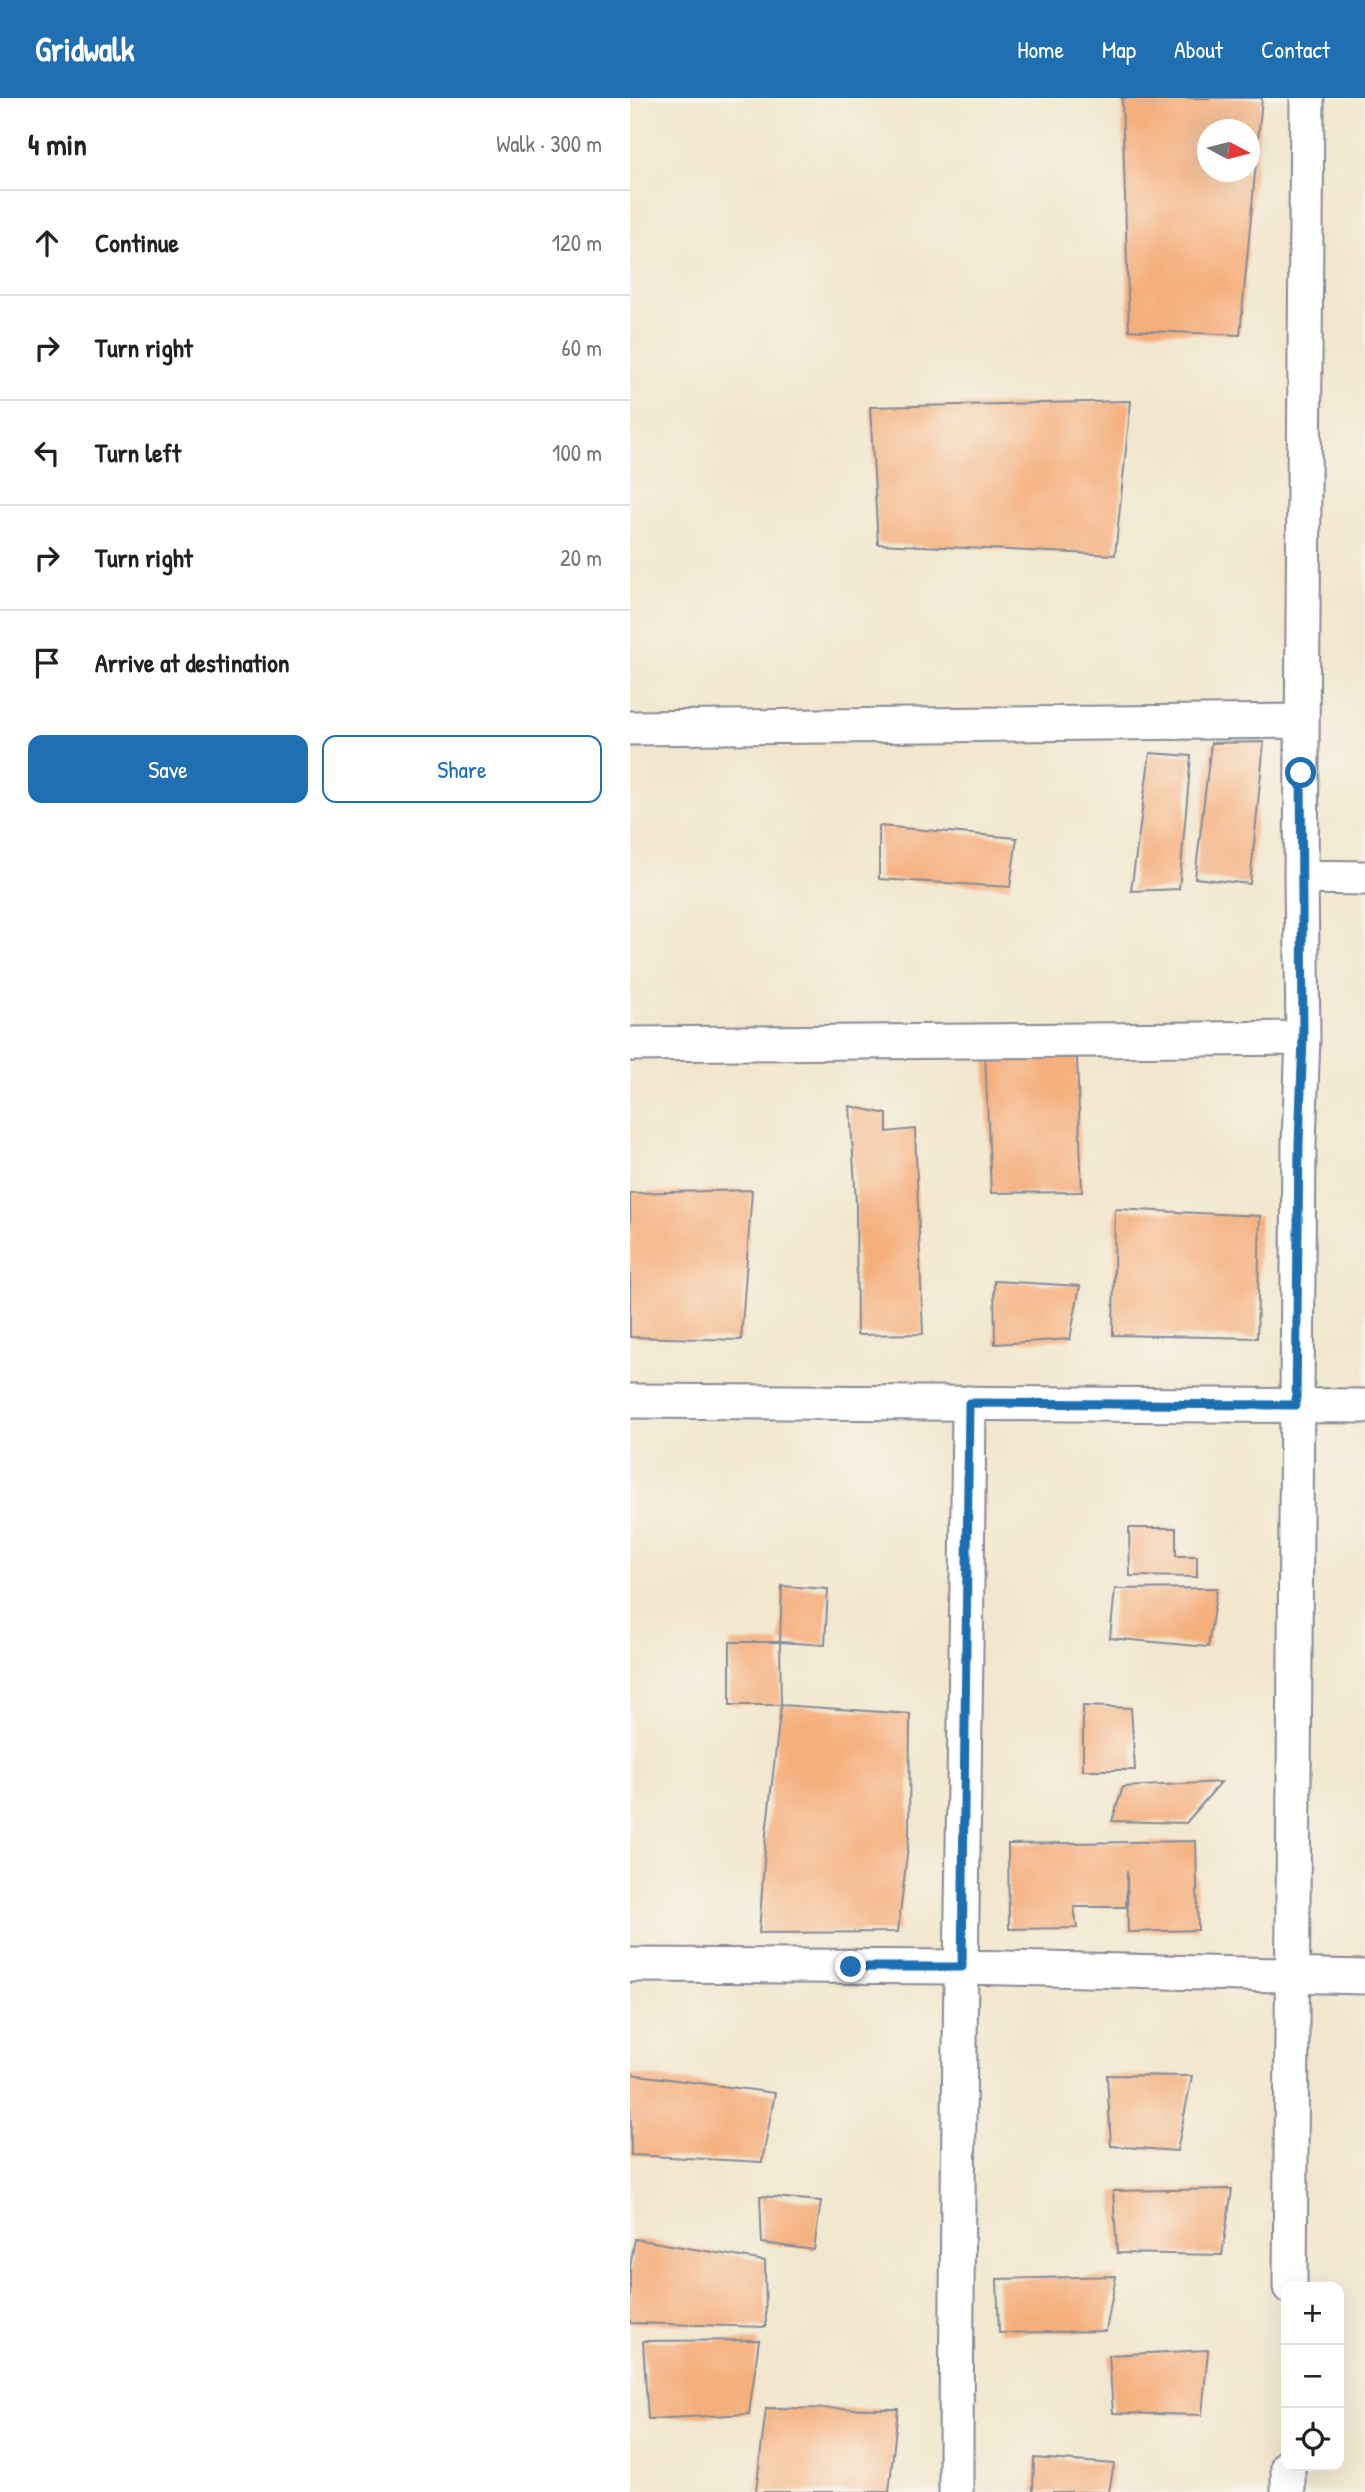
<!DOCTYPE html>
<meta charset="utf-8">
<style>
body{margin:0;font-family:"Patrick Hand",sans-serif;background:#f6f6f6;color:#222}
.controls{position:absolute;right:21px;bottom:21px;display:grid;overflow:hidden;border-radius:14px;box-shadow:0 7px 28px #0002}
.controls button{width:63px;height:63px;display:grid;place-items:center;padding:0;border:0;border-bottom:2px solid #e0e0e0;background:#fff;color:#222;font:35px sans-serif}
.compass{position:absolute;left:567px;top:21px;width:63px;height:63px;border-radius:50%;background:#fff;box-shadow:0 7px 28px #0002;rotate:97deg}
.stop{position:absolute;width:21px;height:21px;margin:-16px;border:5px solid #1f6fb2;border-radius:50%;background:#fff}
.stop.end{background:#1f6fb2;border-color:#fff;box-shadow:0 2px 7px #0008}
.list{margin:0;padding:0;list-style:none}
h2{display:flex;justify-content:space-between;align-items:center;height:91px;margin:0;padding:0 28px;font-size:30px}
h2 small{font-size:23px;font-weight:400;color:#767676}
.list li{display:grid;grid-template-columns:46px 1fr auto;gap:21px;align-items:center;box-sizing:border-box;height:105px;padding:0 28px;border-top:2px solid #e0e0e0}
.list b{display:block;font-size:26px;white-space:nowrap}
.list em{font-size:23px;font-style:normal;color:#767676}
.actions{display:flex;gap:14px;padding:21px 28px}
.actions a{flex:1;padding:16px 0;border:2px solid #1f6fb2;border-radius:14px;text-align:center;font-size:24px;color:#1f6fb2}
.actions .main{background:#1f6fb2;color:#fff}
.icon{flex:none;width:38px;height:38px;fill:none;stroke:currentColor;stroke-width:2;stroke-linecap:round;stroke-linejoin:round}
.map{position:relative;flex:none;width:735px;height:2394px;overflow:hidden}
header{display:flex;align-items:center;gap:42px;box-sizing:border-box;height:98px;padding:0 35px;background:#1f6fb2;color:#fff}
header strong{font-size:33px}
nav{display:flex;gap:38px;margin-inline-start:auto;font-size:24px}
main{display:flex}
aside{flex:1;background:#fff}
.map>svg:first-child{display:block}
.building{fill:#f5af7d;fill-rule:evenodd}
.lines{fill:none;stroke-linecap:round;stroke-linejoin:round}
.street-casing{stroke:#868b96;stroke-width:37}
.street{stroke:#fff;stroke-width:33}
.route{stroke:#1f6fb2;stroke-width:9}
</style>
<header>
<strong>Gridwalk</strong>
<nav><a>Home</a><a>Map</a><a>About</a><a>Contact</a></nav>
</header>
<main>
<aside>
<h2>4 min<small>Walk · 300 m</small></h2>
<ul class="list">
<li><svg class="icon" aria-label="ahead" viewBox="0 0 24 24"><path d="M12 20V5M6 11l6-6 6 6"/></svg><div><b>Continue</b></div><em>120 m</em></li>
<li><svg class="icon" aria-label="right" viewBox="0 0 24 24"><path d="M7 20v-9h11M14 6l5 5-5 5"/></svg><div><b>Turn right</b></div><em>60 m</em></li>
<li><svg class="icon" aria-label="left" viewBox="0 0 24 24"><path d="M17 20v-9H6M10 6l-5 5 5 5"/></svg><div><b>Turn left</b></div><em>100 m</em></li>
<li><svg class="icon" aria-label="right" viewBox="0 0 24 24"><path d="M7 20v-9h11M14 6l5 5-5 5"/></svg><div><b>Turn right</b></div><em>20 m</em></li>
<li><svg class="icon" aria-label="arrive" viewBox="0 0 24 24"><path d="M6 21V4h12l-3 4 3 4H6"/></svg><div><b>Arrive at destination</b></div></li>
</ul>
<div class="actions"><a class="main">Save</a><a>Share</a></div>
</aside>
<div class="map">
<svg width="735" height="2394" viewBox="0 0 735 2394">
<rect width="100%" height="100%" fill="#f7f3e8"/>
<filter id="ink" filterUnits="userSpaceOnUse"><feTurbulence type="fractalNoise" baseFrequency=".0143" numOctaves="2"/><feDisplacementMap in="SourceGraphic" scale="14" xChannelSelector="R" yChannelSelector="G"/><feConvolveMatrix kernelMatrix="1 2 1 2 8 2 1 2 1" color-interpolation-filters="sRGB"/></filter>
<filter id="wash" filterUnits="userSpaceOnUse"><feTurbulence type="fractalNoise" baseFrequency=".00686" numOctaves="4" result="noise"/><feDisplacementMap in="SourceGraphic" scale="28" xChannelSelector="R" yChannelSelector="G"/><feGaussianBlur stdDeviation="1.57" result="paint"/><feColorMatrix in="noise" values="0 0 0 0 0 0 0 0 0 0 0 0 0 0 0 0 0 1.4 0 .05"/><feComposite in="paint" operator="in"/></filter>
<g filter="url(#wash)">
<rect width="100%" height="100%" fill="#f2e7ce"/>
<g id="blocks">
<!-- building -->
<path class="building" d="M492 0H632L610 237 499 232ZM578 32H620V74H578Z
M501 303 485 457 248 446 240 309Z
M634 644 620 786 565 780 581 645Z
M520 655 561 658 549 791 501 793Z
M249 728 387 740 380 789 249 781Z
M355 956 447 960 452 1094 361 1095Z
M220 1008 257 1016V1034L285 1031 293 1236 227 1237 226 1105Z
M122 1092 111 1242 0 1239V1095Z
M485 1111 630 1118 627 1240 483 1237Z
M364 1183 450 1188 440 1241 365 1246Z
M499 1430H546V1458H567V1479L500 1478Z
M152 1488 198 1491 195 1547 150 1544Z
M587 1490 578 1549 480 1540 485 1491Z
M100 1544H150L151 1607H100Z
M151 1607 280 1616 279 1739 268 1834 129 1835 136 1736Z
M453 1608 501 1610 505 1672H453Z
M591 1684 556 1725 482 1723 493 1689Z
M566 1743 568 1832 498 1834 497 1773 496 1809H444L447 1830 379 1831 378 1746Z
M0 1976 145 1995 132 2064 1 2057Z
M477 1977 562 1978 547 2053 481 2048Z
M602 2091 592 2157 487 2155 483 2093Z
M130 2098 191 2103 184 2152 132 2145Z
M5 2141 135 2163 136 2229 0 2225V2169Z
M486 2178 476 2233 369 2235 367 2181Z
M129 2242 119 2316 18 2321 13 2243Z
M578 2252 572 2317 483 2315 479 2257Z
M136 2310 268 2311 259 2394H126Z
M404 2360 484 2366 479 2394H403Z"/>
</g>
</g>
<g filter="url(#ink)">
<use href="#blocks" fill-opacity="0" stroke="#868b96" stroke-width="2"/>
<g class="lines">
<!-- street casing -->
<g class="street-casing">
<path id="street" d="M0 630 672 623
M671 779 735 780
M0 946 673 940
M0 1303 735 1308
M0 1867 333 1869 735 1879
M660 2189 669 1045 673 940 671 779 677 0
M326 2394C326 2031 336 1668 339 1305
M658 2394V2368"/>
</g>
<!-- street -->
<use href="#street" class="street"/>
</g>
</g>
<g class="lines" filter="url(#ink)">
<!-- route -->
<path class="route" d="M221 1869H332L339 1305 666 1307 669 1045 673 940 671 675"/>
</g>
</svg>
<div class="controls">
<button>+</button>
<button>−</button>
<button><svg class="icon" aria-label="locate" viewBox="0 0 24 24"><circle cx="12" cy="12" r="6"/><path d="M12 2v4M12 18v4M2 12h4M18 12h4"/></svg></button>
</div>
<svg class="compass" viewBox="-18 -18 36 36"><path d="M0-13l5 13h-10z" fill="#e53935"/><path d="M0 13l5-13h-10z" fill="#767676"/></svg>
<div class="stop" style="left:671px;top:675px"></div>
<div class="stop end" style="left:221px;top:1869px"></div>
</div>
</main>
